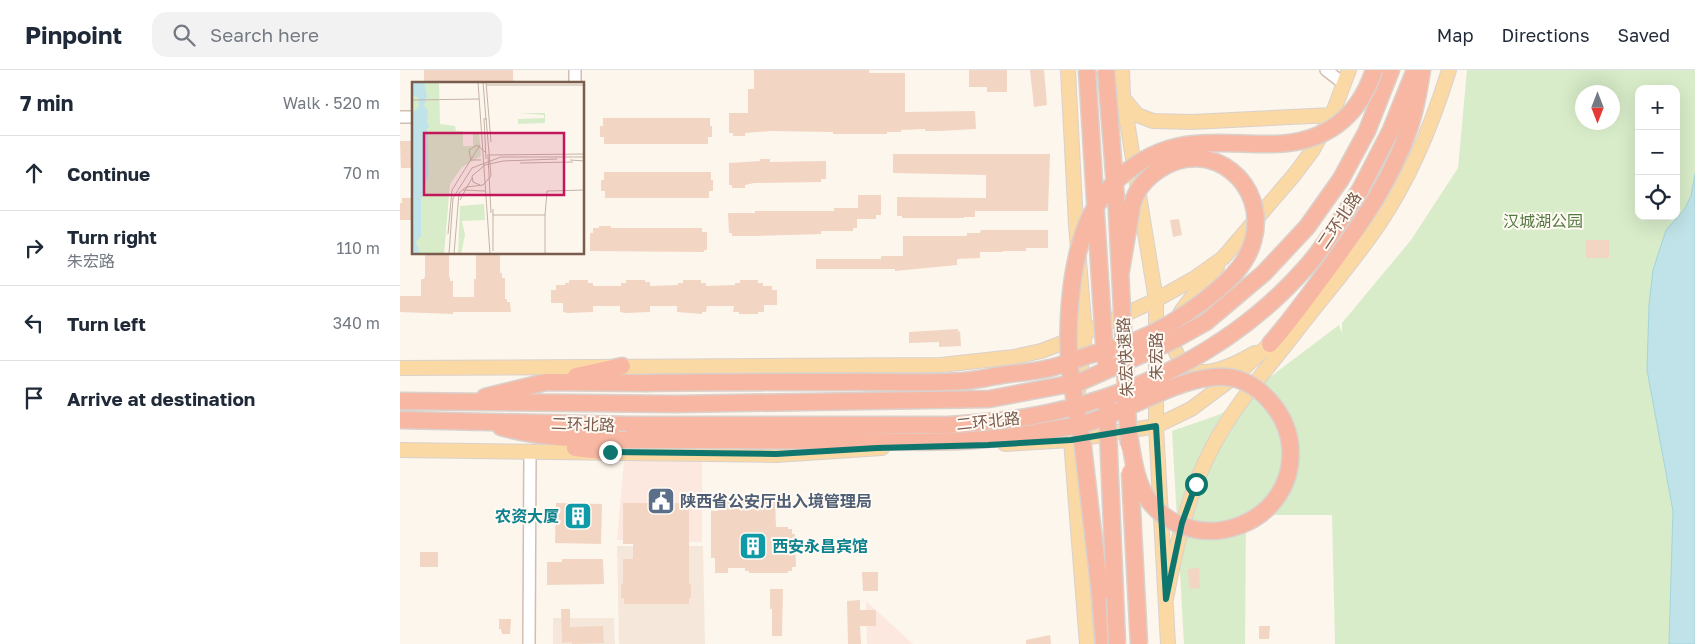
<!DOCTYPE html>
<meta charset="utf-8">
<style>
body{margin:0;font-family:"Golos Text","Noto Sans SC",sans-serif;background:#f2f2f3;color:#1f2937}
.controls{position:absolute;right:15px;top:15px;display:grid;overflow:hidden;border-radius:10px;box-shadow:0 5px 20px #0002}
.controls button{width:45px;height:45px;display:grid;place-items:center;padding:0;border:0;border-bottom:1px solid #e0e1e3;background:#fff;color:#1f2937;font:25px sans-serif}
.compass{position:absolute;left:1175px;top:15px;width:45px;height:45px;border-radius:50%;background:#fff;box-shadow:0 5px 20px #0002;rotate:180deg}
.stop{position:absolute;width:15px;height:15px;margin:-11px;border:4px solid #0f766e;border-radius:50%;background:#fff}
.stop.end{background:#0f766e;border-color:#fff;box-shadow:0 1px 5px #0008}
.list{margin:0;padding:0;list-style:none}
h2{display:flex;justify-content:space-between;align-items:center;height:65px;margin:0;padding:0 20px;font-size:21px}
h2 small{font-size:16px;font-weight:400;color:#747a83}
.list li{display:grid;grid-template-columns:32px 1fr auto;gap:15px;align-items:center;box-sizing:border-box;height:75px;padding:0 20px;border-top:1px solid #e0e1e3}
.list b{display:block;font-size:19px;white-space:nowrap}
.list p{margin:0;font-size:16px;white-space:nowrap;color:#747a83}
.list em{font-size:16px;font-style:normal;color:#747a83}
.icon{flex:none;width:28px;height:28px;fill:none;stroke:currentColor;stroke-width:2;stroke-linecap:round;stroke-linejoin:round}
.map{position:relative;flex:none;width:1295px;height:574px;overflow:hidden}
header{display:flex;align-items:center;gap:30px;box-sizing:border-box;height:70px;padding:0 25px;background:#fff;border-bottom:1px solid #e0e1e3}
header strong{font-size:24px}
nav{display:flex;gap:28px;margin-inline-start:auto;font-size:18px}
.search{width:350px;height:45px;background:#f2f2f3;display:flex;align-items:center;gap:12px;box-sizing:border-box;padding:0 18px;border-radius:15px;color:#747a83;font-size:19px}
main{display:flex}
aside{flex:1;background:#fff}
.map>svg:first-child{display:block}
.residential{fill:#f5e8da}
.commercial{fill:#fde8e0}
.green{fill:#d8ecc9;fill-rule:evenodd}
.water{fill:#bfe3e8;stroke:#a5d3da}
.building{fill:#f3d5c3}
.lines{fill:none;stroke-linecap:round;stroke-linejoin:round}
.minor-casing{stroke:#d1beb0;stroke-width:14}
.major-casing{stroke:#dad1cd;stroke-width:16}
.highway-casing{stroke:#dad1cd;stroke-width:19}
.minor{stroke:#fff;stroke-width:11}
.major{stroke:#fbd9a5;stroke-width:14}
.highway{stroke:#f7b7a3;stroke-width:16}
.highway-bridge-casing{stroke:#dad1cd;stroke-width:19;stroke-linecap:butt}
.highway-bridge{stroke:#f7b7a3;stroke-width:16}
.route{stroke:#0f766e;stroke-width:6}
.labels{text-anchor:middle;stroke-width:4;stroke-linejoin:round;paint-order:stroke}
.street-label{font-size:16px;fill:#7a5c4d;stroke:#fffaf3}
.park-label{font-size:16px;fill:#537a41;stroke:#fffaf3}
.service-label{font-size:16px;font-weight:bold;fill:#4e5e75;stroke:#fffaf3;text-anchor:start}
.culture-label{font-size:16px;font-weight:bold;fill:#0d838f;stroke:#fffaf3;text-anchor:end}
.inset-road{fill:none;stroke:#c5b3a7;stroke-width:1}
.view{fill:#c2185b;fill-opacity:0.15;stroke:#c2185b;stroke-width:2.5}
.inset-edge{fill:none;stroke:#7a5c4d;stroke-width:2.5}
</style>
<header>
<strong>Pinpoint</strong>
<div class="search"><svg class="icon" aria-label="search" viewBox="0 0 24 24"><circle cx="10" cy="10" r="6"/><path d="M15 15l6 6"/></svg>Search here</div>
<nav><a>Map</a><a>Directions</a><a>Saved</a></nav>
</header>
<main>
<aside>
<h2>7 min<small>Walk · 520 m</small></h2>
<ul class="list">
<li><svg class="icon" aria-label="ahead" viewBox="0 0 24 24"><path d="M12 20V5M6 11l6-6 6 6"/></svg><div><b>Continue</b></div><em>70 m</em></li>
<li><svg class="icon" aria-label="right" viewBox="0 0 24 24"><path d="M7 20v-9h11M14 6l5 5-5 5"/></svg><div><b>Turn right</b><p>朱宏路</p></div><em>110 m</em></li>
<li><svg class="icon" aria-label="left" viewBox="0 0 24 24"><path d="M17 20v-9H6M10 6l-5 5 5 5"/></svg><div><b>Turn left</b></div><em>340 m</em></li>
<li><svg class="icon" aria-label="arrive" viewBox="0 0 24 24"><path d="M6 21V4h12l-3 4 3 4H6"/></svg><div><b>Arrive at destination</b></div></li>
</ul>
</aside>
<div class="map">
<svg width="1295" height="574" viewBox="0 0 1295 574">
<rect width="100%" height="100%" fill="#fdf6ec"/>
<!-- residential -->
<path class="residential" d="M217 476H303L305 574H219Z
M153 548H214L215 574H153Z"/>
<!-- commercial -->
<path class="commercial" d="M302 390V472L217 470 224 391Z
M466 531 513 574H467Z"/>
<!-- green -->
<path class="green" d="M1067 0H1295V574H935L932 445H846L845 574H784L772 361 821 344 939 255 942 263V253L1011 170 1058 98ZM1239 19H1276V146H1239ZM1182 22H1212V52H1182Z"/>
<!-- water -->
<path class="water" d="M1295 104V574H1269L1273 441 1247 300 1249 235 1253 200 1266 160 1284 140 1291 126Z"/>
<!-- building -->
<path class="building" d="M24 0H113V14H24Z
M354 0H469V3H505V42L575 41 576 59 539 61H525V59L501 60V62H487V64H433V62L371 61 345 63V66H333V63H329V43H348V19H354Z
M569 0H607V22H587V17H569Z
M630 0H644L647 35 634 37Z
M203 48H310V56H312V67H308V74H204V67H200V56H203Z
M0 71H13L14 95H12V98H1Z
M493 84H650L648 141H575V147H564V148H502V146H497V127L586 128V105L493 103Z
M360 89H370V92L426 91V109H421V112L354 113 345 115V118H332V115H329V93L360 91Z
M204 102H311V110H313V121H309V128H205V121H201V110H204Z
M458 125H481V145H476V149H457V158H453V161H421V164L355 166H332V163H329L328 143H355V141H434V138H458Z
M2 128H14V150H0V133H2Z
M779 149 782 165 773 167 770 150Z
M199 156H211V158H302V162H307V180H304V182L190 181V163H193V158H199Z
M581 160H648V178H626V181H603V182H580V188L557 189V195L495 201V199H416V189H481V186H503V166H567V163H580Z
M1186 170H1209V188H1186Z
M25 184H49V207H50V211H53V227H74V209H76V184H100V203H102V208H105V229H107V232H110L111 242H53V244L0 242V226H21V209H24L25 206Z
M169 210H188V213H193V216H221V213H226V210H245V212H250V216L278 215V213H283V210H301V213H306V216L335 215V213H340V210H358V213H363V216H372V220H377V235H364V242H358V244H339V242H333L334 236H307L306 242H302V244L277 242V236H250V242L225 243 220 242V236H193V242L168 243 163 242V233H151V220H156V215H165V213H169Z
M558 259V262L560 261 561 276 539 277V272L509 273V262Z
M375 428 376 457H388V459H392V464H395L396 497H392V501H388V503H349V501H345V498H328V503H315V488H311V441H318V429Z
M156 433 202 434 201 474 155 473Z
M223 433H289V514H291V528H289V534H224V528H221V514H223V489H233V474H223Z
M20 482H38V497H20Z
M162 489H203L204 514 147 515V492H162Z
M799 498 800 518 789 519 788 499Z
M462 502H478V521H463Z
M370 519H383L382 566H372V539H370Z
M460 530V540H476V556H460L461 574H448L447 531Z
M161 539H170V557L203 556 204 573 172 574V572L162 573Z
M99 549H111L110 564H102L101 559H99Z
M859 556H870L869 569H859Z
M650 565 651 574H626V570Z"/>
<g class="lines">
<!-- minor casing -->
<g class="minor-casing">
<path id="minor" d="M926 0 944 14
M175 14V0
M0 47H14
M129 574 130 382"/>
</g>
<!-- major casing -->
<g class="major-casing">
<path id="major" d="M668 0 676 155 685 263 678 322
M722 0 723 27 756 230V356L768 574
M724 29 737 45 753 51 792 52 932 45
M817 197C804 215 783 234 775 253 767 274 780 302 804 302 821 302 841 291 855 283
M0 298 541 295 614 287 641 281 665 272 756 230 795 208 823 188 894 105 912 81 932 45 949 0
M673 360 671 370 687 574
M605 374 671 370 756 356 791 339 834 307 870 274
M0 380 376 385 482 378
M766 529C776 477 787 425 812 378 833 337 863 304 891 268 920 230 952 194 979 154 1009 110 1033 52 1049 0"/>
</g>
<!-- highway casing -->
<g class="highway-casing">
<path id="highway" d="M941 109 967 61 991 0
M960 120 991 60 1015 0
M870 274C892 249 911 222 931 195 962 152 993 107 1010 56 1016 38 1019 19 1022 0
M176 306 222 296
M85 327 146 312 246 313
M0 331 276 334
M0 350 231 355
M101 357C140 368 179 369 219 370
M175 378 210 382
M700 523 704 574"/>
</g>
<!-- minor -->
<use href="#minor" class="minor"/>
<!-- major -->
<use href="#major" class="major"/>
<!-- highway -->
<use href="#highway" class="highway"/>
<!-- highway-bridge casing -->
<g class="highway-bridge-casing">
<path id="highway-bridge" d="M687 0 705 290
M706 0 717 142 729 375
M246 313C310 312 375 312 439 312 481 311 523 314 564 311 577 310 589 307 602 305 616 303 631 302 645 299 658 297 672 291 686 286 702 281 719 277 735 271 760 261 784 246 805 230 825 214 846 197 853 171 869 114 811 66 760 99 746 108 736 119 732 135L720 206
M276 334 589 329 680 312 770 272 806 252 864 203 907 157 941 109
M707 337 717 574
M231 355H548C574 353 600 351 627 347 734 329 837 277 908 195 927 173 944 144 960 120
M219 370C294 370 368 370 443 371 494 371 546 374 597 368 617 366 637 362 656 359 667 357 679 356 690 352 730 340 786 303 826 307 859 310 886 343 890 374 899 453 797 492 749 431 735 412 733 387 729 365
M730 402 739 574
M700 523C694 475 689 426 683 377 679 351 673 325 670 299 666 261 670 205 682 168 689 144 701 125 719 108 738 91 761 79 786 75 816 70 846 75 876 74 926 72 959 47 974 0"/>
</g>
<!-- highway-bridge -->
<use href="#highway-bridge" class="highway-bridge"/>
</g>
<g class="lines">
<!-- route -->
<path class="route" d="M210 382 376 384 477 378 588 375 671 370 756 356 766 529 782 453 796 414"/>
</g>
<!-- icons -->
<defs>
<g id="civic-square" transform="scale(1.4375)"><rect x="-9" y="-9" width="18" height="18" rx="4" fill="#5c6f8a" stroke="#fffaf3"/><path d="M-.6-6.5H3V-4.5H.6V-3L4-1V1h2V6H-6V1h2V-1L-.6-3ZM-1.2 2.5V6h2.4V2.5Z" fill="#fff"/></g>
<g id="building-square" transform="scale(1.4375)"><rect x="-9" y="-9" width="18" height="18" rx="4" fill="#0f9aa8" stroke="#fffaf3"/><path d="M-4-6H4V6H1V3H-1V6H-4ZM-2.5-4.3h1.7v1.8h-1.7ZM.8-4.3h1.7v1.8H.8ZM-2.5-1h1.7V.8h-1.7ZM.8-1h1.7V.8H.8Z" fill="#fff"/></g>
</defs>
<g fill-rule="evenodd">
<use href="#civic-square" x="261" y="431"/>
<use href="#building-square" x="178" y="446"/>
<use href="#building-square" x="353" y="476"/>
</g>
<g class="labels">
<!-- street labels -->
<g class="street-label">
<text transform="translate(939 150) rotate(-56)" y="6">二环北路</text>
<text transform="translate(756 286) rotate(-90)" y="6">朱宏路</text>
<text transform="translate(725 287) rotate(-93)" y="6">朱宏快速路</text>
<text transform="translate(588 351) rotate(-6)" y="6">二环北路</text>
<text transform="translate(183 354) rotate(2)" y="6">二环北路</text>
</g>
<!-- park labels -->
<g class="park-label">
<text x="1143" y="157">汉城湖公园</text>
</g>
<!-- service labels -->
<g class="service-label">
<text x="280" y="437">陕西省公安厅出入境管理局</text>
</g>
<!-- culture labels -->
<g class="culture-label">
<text x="159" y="452">农资大厦</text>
<text x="372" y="482" text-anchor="start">西安永昌宾馆</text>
</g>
</g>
<!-- overview -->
<g transform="translate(12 12)">
<rect width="172" height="172" fill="#fdf6ec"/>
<path d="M0 0H27L28 42 43 44 44 49H51V64H61V50H67L69 74 50 85 38 102 32 172H0ZM106 31H133V41L106 42V37L132 36V33ZM72 122 73 138 50 139 53 153 49 172H46L48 124Z" fill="#d8ecc9"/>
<path d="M0 0H12L15 14 12 24 16 29 15 41 18 46H15L17 91 9 118V154L4 160 8 172H0V31L7 25 6 15 1 14Z" fill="#bfe3e8"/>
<path class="inset-road" d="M66 0 78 172M71 0 74 38M74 0 79 60M74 3H173M0 18 67 17M72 36 74 77M75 73 173 72M76 74 79 131M69 78H59L57 68 65 63 73 70M158 78 173 79M108 81 161 80M68 103 61 100 60 94 73 83 91 79 145 77M51 108 73 109M48 118 60 96M81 127V169M81 133H133V172M133 133 135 109 173 108M36 152 40 108 68 63M37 172 41 116 60 86 89 75H173M42 172 47 111 54 105 71 103 79 94 74 36"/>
<path class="view" d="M12 51H152V113H12Z"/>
<rect width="172" height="172" class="inset-edge"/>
</g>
</svg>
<div class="controls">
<button>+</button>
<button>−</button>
<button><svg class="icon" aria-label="locate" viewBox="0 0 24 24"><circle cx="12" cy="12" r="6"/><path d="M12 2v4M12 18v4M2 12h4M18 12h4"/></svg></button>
</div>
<svg class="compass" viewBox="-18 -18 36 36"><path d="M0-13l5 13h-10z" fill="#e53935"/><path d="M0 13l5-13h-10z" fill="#747a83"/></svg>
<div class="stop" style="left:796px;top:414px"></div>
<div class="stop end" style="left:210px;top:382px"></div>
</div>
</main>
